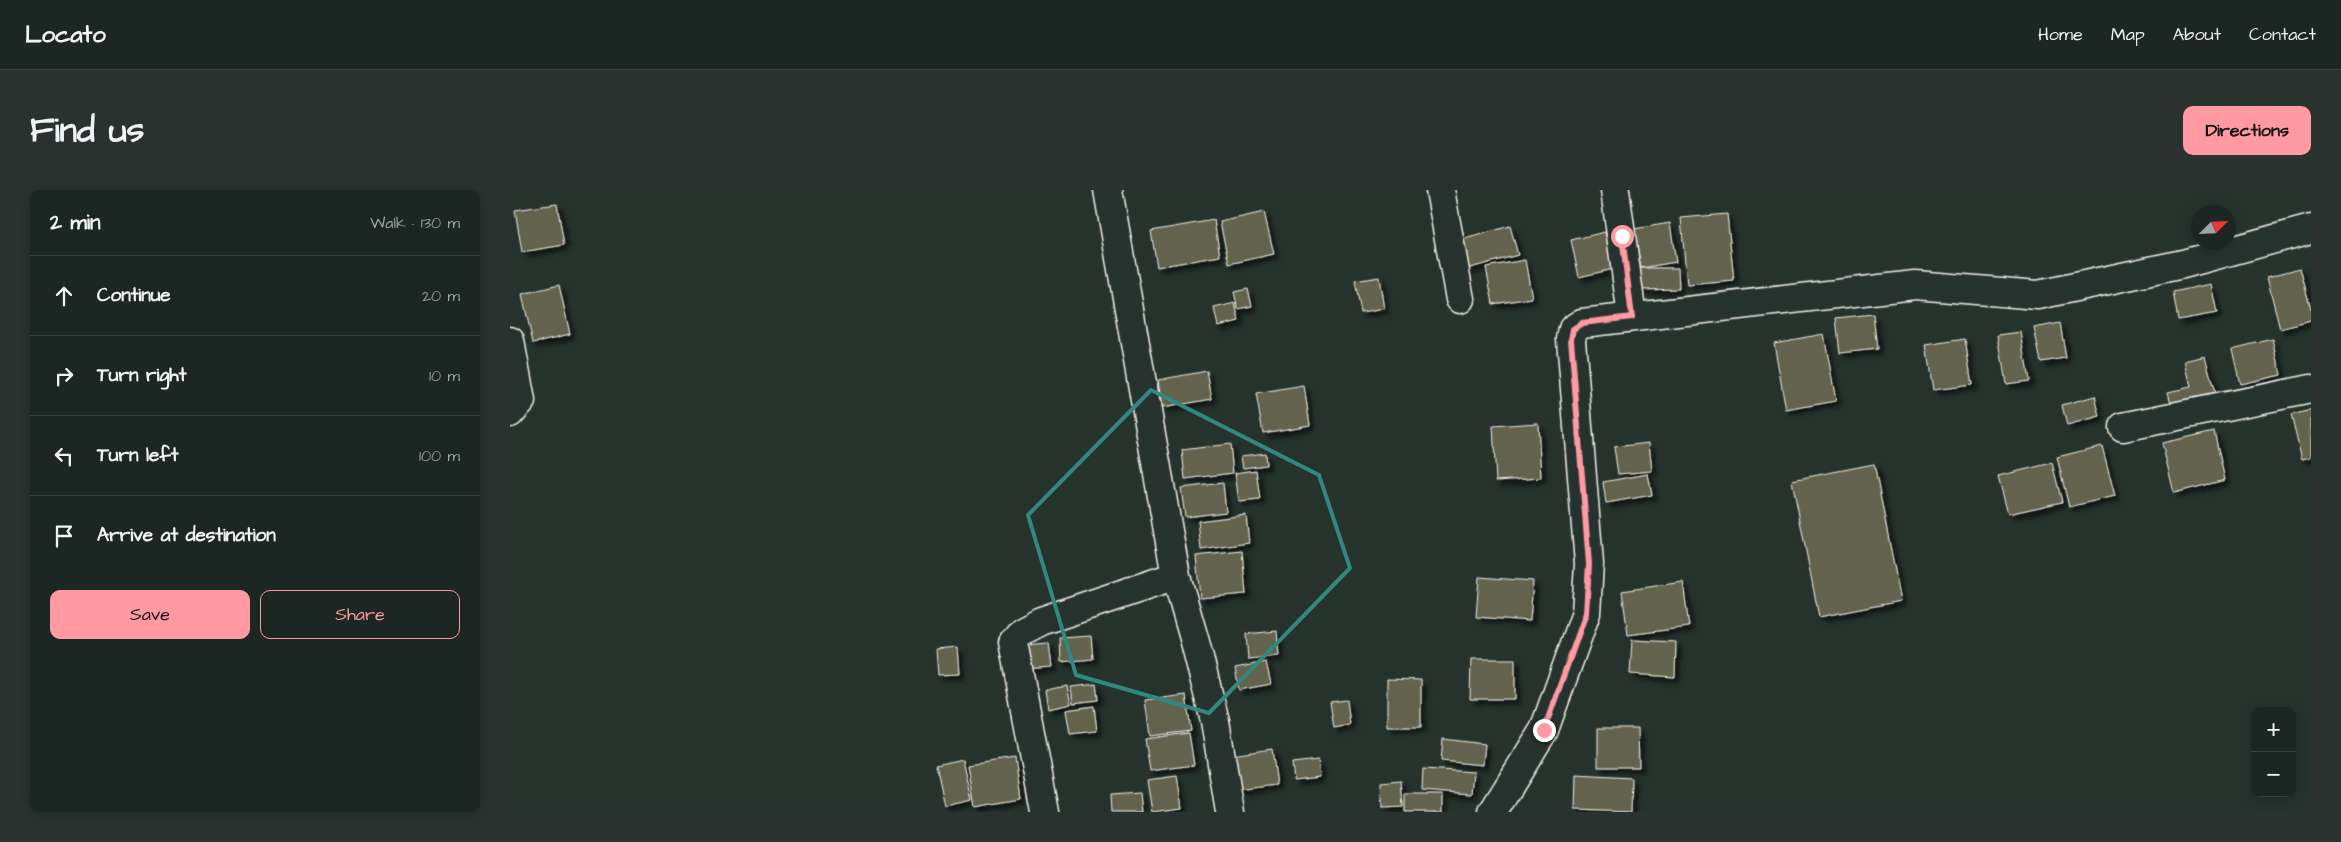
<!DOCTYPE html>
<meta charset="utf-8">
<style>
body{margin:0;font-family:"Architects Daughter",sans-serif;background:#29322f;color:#f1f3f6}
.controls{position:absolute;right:15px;bottom:15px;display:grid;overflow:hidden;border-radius:10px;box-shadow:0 2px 12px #0003}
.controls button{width:45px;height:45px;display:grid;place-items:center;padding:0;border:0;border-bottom:1px solid #3a4340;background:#1c2622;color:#f1f3f6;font:25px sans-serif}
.compass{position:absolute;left:1681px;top:15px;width:45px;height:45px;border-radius:50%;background:#1c2622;box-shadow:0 2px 12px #0003;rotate:66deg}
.stop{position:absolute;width:15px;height:15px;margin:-11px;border:4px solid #ff9aa2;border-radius:50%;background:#fff}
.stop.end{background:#ff9aa2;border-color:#fff;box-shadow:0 1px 5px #0008}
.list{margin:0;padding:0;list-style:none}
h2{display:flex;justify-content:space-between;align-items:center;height:65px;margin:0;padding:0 20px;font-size:21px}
h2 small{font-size:16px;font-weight:400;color:#a0a5a5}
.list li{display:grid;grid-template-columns:32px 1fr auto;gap:15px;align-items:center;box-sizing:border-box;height:80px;padding:0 20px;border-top:1px solid #3a4340}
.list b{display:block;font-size:19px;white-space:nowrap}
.list em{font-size:16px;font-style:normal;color:#a0a5a5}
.actions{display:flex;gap:10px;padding:15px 20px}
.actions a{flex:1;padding:11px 0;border:1px solid #ff9aa2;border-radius:10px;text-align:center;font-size:18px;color:#ff9aa2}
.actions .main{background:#ff9aa2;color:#111}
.icon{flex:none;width:28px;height:28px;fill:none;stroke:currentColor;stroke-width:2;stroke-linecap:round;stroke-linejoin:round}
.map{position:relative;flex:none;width:1801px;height:622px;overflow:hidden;border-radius:10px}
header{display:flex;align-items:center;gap:30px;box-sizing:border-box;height:70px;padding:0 25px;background:#1c2622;border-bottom:1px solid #3a4340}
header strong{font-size:24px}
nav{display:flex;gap:28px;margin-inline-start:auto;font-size:18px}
.intro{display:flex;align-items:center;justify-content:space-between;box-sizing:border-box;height:120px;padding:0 30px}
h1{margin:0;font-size:35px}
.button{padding:12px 22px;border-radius:10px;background:#ff9aa2;color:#111;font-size:18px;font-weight:700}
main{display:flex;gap:30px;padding:0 30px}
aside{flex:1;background:#1c2622;border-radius:10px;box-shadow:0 2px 12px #0003}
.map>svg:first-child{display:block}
.building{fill:#62624d;stroke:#f4f1e8;filter:url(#shadow)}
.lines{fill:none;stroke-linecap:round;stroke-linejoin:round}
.minor-casing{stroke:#f4f1e8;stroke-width:31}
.minor{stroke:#26332d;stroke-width:28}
.route{stroke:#ff9aa2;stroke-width:6}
.marked{fill:none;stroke:#318880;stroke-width:4;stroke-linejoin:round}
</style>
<header>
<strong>Locato</strong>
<nav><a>Home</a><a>Map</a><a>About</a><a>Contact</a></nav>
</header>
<div class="intro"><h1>Find us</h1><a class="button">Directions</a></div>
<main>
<aside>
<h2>2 min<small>Walk · 130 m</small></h2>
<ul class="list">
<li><svg class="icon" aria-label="ahead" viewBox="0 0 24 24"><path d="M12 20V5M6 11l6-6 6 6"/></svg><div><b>Continue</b></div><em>20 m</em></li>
<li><svg class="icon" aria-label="right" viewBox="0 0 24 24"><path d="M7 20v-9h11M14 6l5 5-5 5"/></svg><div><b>Turn right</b></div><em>10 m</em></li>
<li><svg class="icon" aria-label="left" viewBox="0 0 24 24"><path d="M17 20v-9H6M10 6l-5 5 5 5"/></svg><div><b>Turn left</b></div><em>100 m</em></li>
<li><svg class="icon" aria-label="arrive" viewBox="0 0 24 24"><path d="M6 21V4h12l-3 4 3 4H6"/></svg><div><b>Arrive at destination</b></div></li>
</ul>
<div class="actions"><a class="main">Save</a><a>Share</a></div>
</aside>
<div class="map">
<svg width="1801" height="622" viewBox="0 0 1801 622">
<defs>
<filter id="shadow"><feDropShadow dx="4.5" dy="4.5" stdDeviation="2.5" flood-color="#0009"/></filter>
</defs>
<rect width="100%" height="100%" fill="#26332d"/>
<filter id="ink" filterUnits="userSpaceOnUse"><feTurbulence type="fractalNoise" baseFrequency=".02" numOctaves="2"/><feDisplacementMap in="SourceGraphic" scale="10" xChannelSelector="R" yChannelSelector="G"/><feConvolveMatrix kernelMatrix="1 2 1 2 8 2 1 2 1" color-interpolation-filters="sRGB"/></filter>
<g filter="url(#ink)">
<!-- building -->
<path class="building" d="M47 14 54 55 12 62 5 20Z
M754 22 764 64 719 74 710 32Z
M1217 24 1224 91 1177 95 1171 28Z
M704 30 710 66 647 77 641 41Z
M1160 33 1166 72 1131 78 1124 39Z
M1000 36 1008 65 956 79 948 51Z
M1095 42 1103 79 1069 87 1061 50Z
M1015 70 1022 108 983 114 976 77Z
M1129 78H1168L1169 99 1130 100Z
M1790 78 1801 120V131L1770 139 1757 87Z
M869 87 874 119 851 123 845 91Z
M1701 94 1707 123 1668 130 1663 102Z
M49 95 60 144 23 153 12 104Z
M738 99 742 116 728 119 724 102Z
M725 113 729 131 708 136 704 118Z
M1363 124 1367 159 1330 163 1326 128Z
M1550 133 1556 168 1531 172 1524 138Z
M1511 142 1519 191 1496 194 1488 145Z
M1314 144 1326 211 1276 220 1264 153Z
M1455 149 1462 195 1423 200 1416 155Z
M1763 149 1771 185 1730 194 1722 159Z
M1695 166 1707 211 1663 221 1658 202 1681 197 1675 171Z
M697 181 702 209 652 218 648 190Z
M794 196 800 235 753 243 746 204Z
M1585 206 1590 227 1557 236 1552 215Z
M1801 220V267L1792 269 1781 225Z
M1028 233 1031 288 986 291 983 236Z
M1704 241 1715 290 1664 303 1652 253Z
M1139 253 1142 281 1108 284 1104 257Z
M720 254 723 283 675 289 672 260Z
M1592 256 1605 306 1559 317 1547 267Z
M755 263 756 275 733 278 731 266Z
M1542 273 1552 312 1498 324 1488 286Z
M1364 274 1391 411 1309 427 1282 290Z
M746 280 750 310 729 312 725 283Z
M1138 284 1142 305 1096 313 1093 292Z
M713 293 716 322 675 327 671 298Z
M736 325 739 353 691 360 688 331Z
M732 361 736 404 690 408 686 366Z
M969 387 1023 391 1020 431 966 427Z
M1173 392 1179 437 1118 445 1112 401Z
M767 441 769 466 738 469 736 444Z
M581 446 583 469 551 472 550 448Z
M1122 450 1166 452 1165 487 1120 484Z
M539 453 542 477 515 479 513 455Z
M448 457 450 484 428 485 426 459Z
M961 469H1005V509H960Z
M756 472 761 494 729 500 725 478Z
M877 489 911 490V537H877Z
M586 494 588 510 563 513 561 497Z
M557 496 561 514 538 519 535 500Z
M676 505 681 541 640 546 635 510Z
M837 510 840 535 824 538 820 512Z
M584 516 587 541 560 544 556 520Z
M1088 538H1128L1129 577H1088Z
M679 543 684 575 640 581 635 549Z
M933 549 975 554 973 575 931 571Z
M762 559 767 595 727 600 722 565Z
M505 568 511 609 465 617 458 575Z
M453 569 462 610 435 616 426 575Z
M808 570 810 587 784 590 782 573Z
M913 579 964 582 962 604 912 600Z
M1066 585 1122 588 1121 622 1065 620Z
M667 586 672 618 642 622 637 590Z
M891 591 893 617 872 618 871 593Z
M630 603 632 622H601L600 605Z
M895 604H933V622H895Z"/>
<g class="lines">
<!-- minor casing -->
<g class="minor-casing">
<path id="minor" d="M598 0 666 386 685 452 705 531 720 622
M930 0 950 109
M1105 0 1122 127
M0 151 11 211 0 223
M1613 237 1801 199
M535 622 503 452 512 441 531 431 666 386
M983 622 1034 540 1076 423 1079 374 1061 149 1063 139 1072 133 1405 95 1528 105 1673 74 1801 39"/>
</g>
<!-- minor -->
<use href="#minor" class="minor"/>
</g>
</g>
<g class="lines" filter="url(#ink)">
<!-- route -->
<path class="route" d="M1034 540 1076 423 1079 374 1061 149 1063 139 1072 133 1122 127 1112 46"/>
</g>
<!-- marked area -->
<path class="marked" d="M641 200 809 285 840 378 699 523 566 485 518 325Z"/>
</svg>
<div class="controls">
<button>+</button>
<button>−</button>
</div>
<svg class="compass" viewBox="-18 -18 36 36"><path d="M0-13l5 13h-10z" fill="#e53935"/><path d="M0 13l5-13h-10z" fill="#a0a5a5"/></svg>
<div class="stop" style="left:1112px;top:46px"></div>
<div class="stop end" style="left:1034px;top:540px"></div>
</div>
</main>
